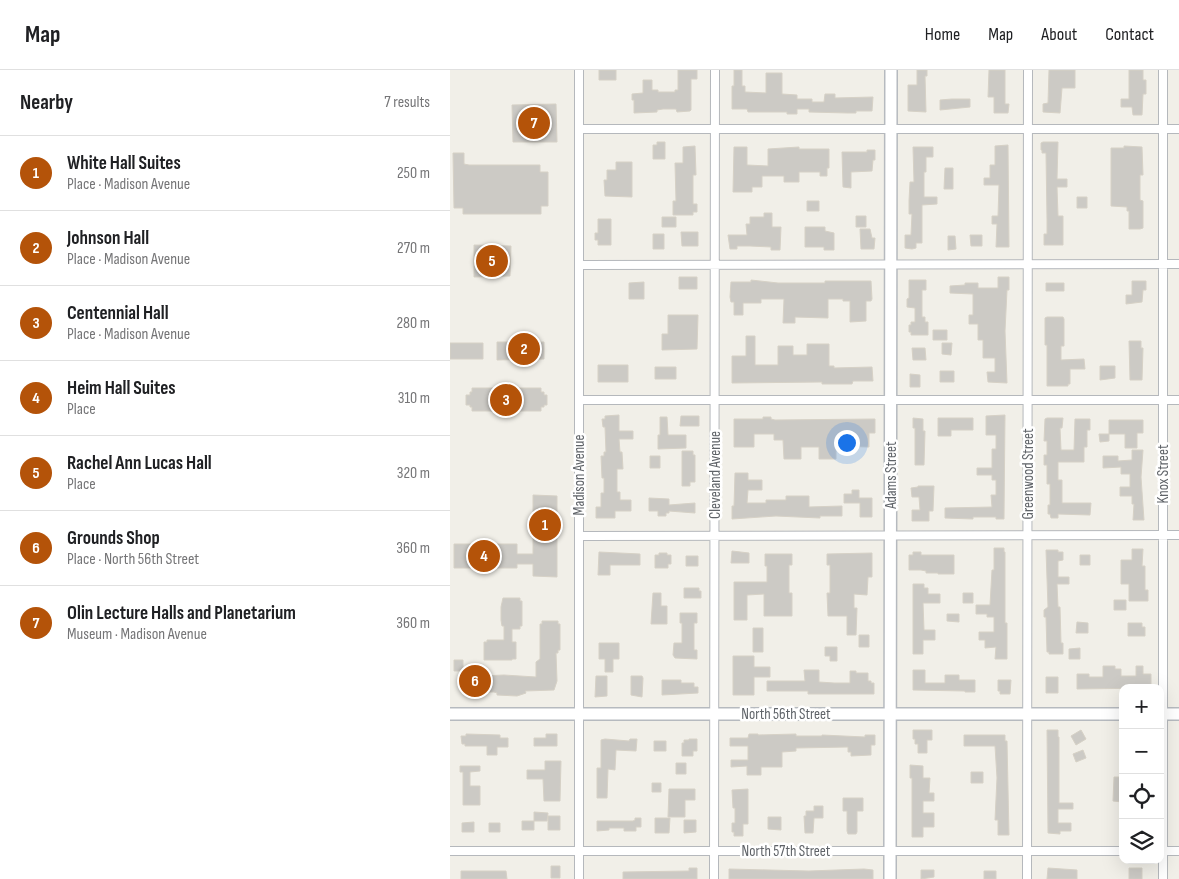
<!DOCTYPE html>
<meta charset="utf-8">
<style>
body{margin:0;font-family:"Sofia Sans Condensed",sans-serif;background:#f2f2f2;color:#202124}
.controls{position:absolute;right:15px;bottom:15px;display:grid;overflow:hidden;border-radius:10px;box-shadow:0 5px 20px #0002}
.controls button{width:45px;height:45px;display:grid;place-items:center;padding:0;border:0;border-bottom:1px solid #e0e0e0;background:#fff;color:#202124;font:25px sans-serif}
.you{position:absolute;left:396px;top:372px;width:18px;height:18px;margin:-12px;border:4px solid #fff;border-radius:50%;background:#1a73e8;box-shadow:0 0 0 8px #1a73e833}
.badge{display:grid;place-items:center;width:32px;height:32px;border-radius:50%;background:#b45309;color:#fff;font-size:16px;font-weight:700}
.pin{position:absolute;translate:-50% -50%;border:2px solid #fff;box-shadow:0 1px 5px #0006}
.list{margin:0;padding:0;list-style:none}
h2{display:flex;justify-content:space-between;align-items:center;height:65px;margin:0;padding:0 20px;font-size:21px}
h2 small{font-size:16px;font-weight:400;color:#757577}
.list li{display:grid;grid-template-columns:32px 1fr auto;gap:15px;align-items:center;box-sizing:border-box;height:75px;padding:0 20px;border-top:1px solid #e0e0e0}
.list b{display:block;font-size:19px;white-space:nowrap}
.list p{margin:0;font-size:16px;white-space:nowrap;color:#757577}
.list em{font-size:16px;font-style:normal;color:#757577}
.icon{flex:none;width:28px;height:28px;fill:none;stroke:currentColor;stroke-width:2;stroke-linecap:round;stroke-linejoin:round}
.map{position:relative;flex:none;width:729px;height:809px;overflow:hidden}
header{display:flex;align-items:center;gap:30px;box-sizing:border-box;height:70px;padding:0 25px;background:#fff;border-bottom:1px solid #e0e0e0}
header strong{font-size:24px}
nav{display:flex;gap:28px;margin-inline-start:auto;font-size:18px}
main{display:flex}
aside{flex:1;background:#fff}
.map>svg:first-child{display:block}
.building{fill:#cccac5;stroke:#d6d1c6}
.lines{fill:none;stroke-linecap:round;stroke-linejoin:round}
.street-casing{stroke:#b5b8bc;stroke-width:10}
.secondary-casing{stroke:#b6babf;stroke-width:14}
.street{stroke:#fff;stroke-width:8}
.secondary{stroke:#fff;stroke-width:11}
.labels{text-anchor:middle;stroke-width:5;stroke-linejoin:round;paint-order:stroke}
.street-label{font-size:15px;fill:#5f6368;stroke:#fff}
</style>
<header>
<strong>Map</strong>
<nav><a>Home</a><a>Map</a><a>About</a><a>Contact</a></nav>
</header>
<main>
<aside>
<h2>Nearby<small>7 results</small></h2>
<ul class="list">
<li><span class="badge">1</span><div><b>White Hall Suites</b><p>Place · Madison Avenue</p></div><em>250 m</em></li>
<li><span class="badge">2</span><div><b>Johnson Hall</b><p>Place · Madison Avenue</p></div><em>270 m</em></li>
<li><span class="badge">3</span><div><b>Centennial Hall</b><p>Place · Madison Avenue</p></div><em>280 m</em></li>
<li><span class="badge">4</span><div><b>Heim Hall Suites</b><p>Place</p></div><em>310 m</em></li>
<li><span class="badge">5</span><div><b>Rachel Ann Lucas Hall</b><p>Place</p></div><em>320 m</em></li>
<li><span class="badge">6</span><div><b>Grounds Shop</b><p>Place · North 56th Street</p></div><em>360 m</em></li>
<li><span class="badge">7</span><div><b>Olin Lecture Halls and Planetarium</b><p>Museum · Madison Avenue</p></div><em>360 m</em></li>
</ul>
</aside>
<div class="map">
<svg width="729" height="809" viewBox="0 0 729 809">
<rect width="100%" height="100%" fill="#f1efe8"/>
<!-- building -->
<path class="building" d="M149 0H166V10H149Z
M228 0H247V9H241V40L240 41 227 42 226 39H213L207 40V42L184 43V30H182V24L193 23V10H202V20H208V22H225V20H228Z
M284 0H292V16H295V22L316 23V3H332V24L347 25V29H362V32H374L375 24H385V28L423 27 422 41H406V43H398L359 42V39H347V44H337V42H298L297 39H282V16H284Z
M467 0H477V6H475L476 42 458 41V15H467Z
M539 0H555V34H559L558 43H544V27H538Z
M599 0H625V18H612L610 43 593 42V34L598 33Z
M679 0H693V10H696V24H693L692 45H683L682 37H671V29H679Z
M502 29H520V37L490 40V30Z
M106 34 107 72H63L62 35Z
M207 72H215V89H203V75H207Z
M593 72H608L607 109H617V117H607L608 146H613V175H594V164H597V149L596 83H592V80H591V73Z
M558 75 559 177H546L547 154H542V146H548L549 115H534V108H540V95H545V76Z
M245 76 246 105H243V134H247V142H243V145H223V131H226L225 93H233V77Z
M674 76 692 77 693 105H690V130L693 131V158L690 159H679V141H677V137L661 136V78H674Z
M284 77H297V95L318 96V79L349 77V79H379V98H377V106H370V102H349V112H334V106H312V117H302V122H283Z
M463 77H483V87H476V102H474V127H487V134L472 135V173H466V178L462 179 455 178V165H461L462 144H459V131L460 112H464Z
M417 80H425V90H423L422 101 401 102V118L393 117 392 82H417Z
M3 83H14V94L19 95H90V102H98V136H91V144H13V138H4Z
M166 92H182V127L155 126 154 110H157V100H166Z
M495 98H503V119H494Z
M627 127H637V138H627Z
M357 131H369V141H357Z
M314 143H322V157H331L330 180H321V177L300 176H287V179H280L278 165H297L296 154H300V147H314Z
M406 146H416V157H406Z
M212 147H226V157H212Z
M148 149H161V175H148V170H145V163H148Z
M355 157H375V161L384 163V180H374V177H355Z
M410 159H420L422 168H425L424 179H411Z
M231 162H248V176H232Z
M203 164H214V179H203Z
M520 165H532V176H521Z
M498 166H505L506 179 498 180Z
M24 175 61 176 60 206 24 207Z
M229 207H247V219H229Z
M548 207H559V220H557L555 261 557 313 538 312 537 302H545V288H533V270H528V254H519V245H523V224L500 223V216L515 215V213H528V218H548Z
M301 210 328 213H375V211H421L422 229 421 231H416V251L400 252V231H393V229H378V248L345 247V253H333L334 229H311V233H293V245H284V232H281L280 227 281 212H301Z
M459 210H476V220H472V247H475V252H478V265H461V262H459V255H461V252H465V238L457 237V229L459 228Z
M682 211H696V220H693L692 232 676 234V225H682Z
M194 212V229H179V213Z
M596 213H614V221H596Z
M218 245H248L247 279 212 280V264H218Z
M597 247H613L614 249V276H611V290L634 289 635 299H620V314H618V316H597V275H595V248Z
M483 260H497V270H483Z
M296 266H305V295H328V276H343V285H357V274H379V296H384V298L422 297 423 311H403L402 314H372V312L282 313V286H296Z
M70 268 75 272H94V289L47 290V272H68Z
M679 271H691V278H693L692 310H680Z
M0 273H33V289H0Z
M492 273H502L501 285 492 284Z
M462 278H475L476 290H463Z
M148 295H178V312H148Z
M650 296H665V308L650 310Z
M205 297H226V309H205Z
M490 301H504V312H490Z
M460 304 470 305V317H460Z
M22 318H91V322H94V325H97V335H94V337H91V341H22V337H20V335H16V325H20V322H22Z
M169 345V361H183V369H169L170 382H172L173 399H167V422H170V430H181V441H165V448H146V437H151V423H154V408H152L151 386H154V382H156L155 357H153L152 349H155V346Z
M555 345 554 449H546V447H523V449L495 448V438L542 437 541 425H546V410H542V405H527V398H542V379H546V365H536V346Z
M231 346H249V356H230Z
M210 347H217L218 365H236V378L208 379V365H210Z
M313 347H321V349L325 350 425 349V363H419V377L386 376V389H369V377H351V389H334L333 370H324V364H304V377H284V349H313Z
M463 348 473 349V361H475L474 395H465V358H463Z
M488 348H523V360H501V366H488Z
M597 348H613L612 358H610L611 380H624L625 349H640V360H637V377H634V392H608V410H612V433H641L640 445 608 444V448H601L600 444H598V435H600V414H597V395H594V385H597V371H594L595 349Z
M659 350H693V363H687V378H675V364H659V371L650 372 649 364H659Z
M682 380H693L691 407 694 450H683L684 434H682V426H670V417H680V404H671V397L653 398V386H668V391L682 390Z
M232 381H243V385H245V412H240V416H232Z
M200 386H210V398H200Z
M285 403H298V410H312V420H298L297 433H316V430H336V426H359V437L392 436V446H370V448L326 446 282 449V436H284Z
M468 416H484L483 441H479V451H462V440H470L469 427H462L461 418 468 417Z
M402 420H409V428H422V447H410V433H394V424H402Z
M83 425 107 426V507L83 506V494H67V498H4V474H67V484H83Z
M199 428 219 429V435L245 433V443L219 441V443H216V446H208V441H199Z
M544 478H554V482H555V553H557V589H545L546 577 535 578V570H529V562H544V547H537V544H526V535H540L542 500H544Z
M682 479H693L692 496H695V520H698V531H679V514H671V490H682Z
M596 480H608V482H613V490L608 491V507H619V514H607L608 537H610L611 573H613V584H599V582H597L596 547H594V540L598 537Z
M282 481 299 483V493H281Z
M149 482 190 484V495H160V505H148Z
M463 482H471V485H504V504H488V503H476V501L471 500H459V485H463Z
M209 483H217V485H221V494H218V498H205V485H209Z
M422 483V507H418L417 525 404 524V538H407L406 565H397V546H378L377 523H380V495H377V484Z
M315 484H342V495H339V523H342V546H314V524L297 525V550H284V512H317V496H315Z
M630 485H640V495H630Z
M236 486H248V496H236Z
M463 514H474V518H478V524H490V533H473L474 560H485V570H473V584H463Z
M234 518H249V521H251V528H234Z
M203 523H211V536H217V554H201Z
M513 523H523V533H513Z
M53 528H70V531H72V556H70V559H62V572H66V589H62V590H34V572H37V570H54V556H52L51 550V537Z
M664 530H676V540H664Z
M230 543H247V553H244V580H247V589L225 588 223 585 224 573H232V553H230Z
M497 544H509V552L497 551Z
M92 551H108V554H110V580H108V583H106L107 611 104 620 75 621 76 623 67 626 47 625V623L44 622H18L19 599H32V606L54 605 86 607V592L90 589V554H92Z
M627 552 638 553V563H626Z
M678 553H692V557H695V566H678Z
M303 558H313V582H303Z
M409 565H419V577H409Z
M149 573H169V589H163V602H155V589H149Z
M375 577H387V591H380V586H375Z
M630 578V589H619V579Z
M283 586H304V597H320V607H304V625H283Z
M4 590H13V601H4Z
M653 596H665V599H671V606H686V596H693V604H701V618L627 619V604H639V607H653Z
M354 600H369V612L384 613H400V601H406V603H418V611H421V613H424V624H358V621H317V611H355Z
M463 600H475V613H495V605H509V610H525V622H515V621L463 620Z
M146 606H157V626L145 627Z
M181 606H192L193 608 192 627 181 625Z
M596 607H608V623H596Z
M212 610H231V613H244V617H248V623L212 625Z
M548 610H561L560 624H550V621H548Z
M463 660H482V670H477V683H468V674H465V669H463Z
M597 660H608V667H609V733H623V739H608V753H621V761H610V764L598 763Z
M631 660 636 669 626 675 621 666Z
M16 664 50 665V668H58V677H47V685H37V676H15V674H12L11 666H16Z
M96 664H107V676H84V668H96Z
M299 664H308V665L346 664V666H372V665L415 667V665H425V675H421V685L401 686V682H398V677L346 678V681L332 682V697H311V705H297V696L281 697V690H298V676H280V668H298Z
M514 665H555V671H557L559 765H548V750H545L547 708 545 676H514Z
M155 669 179 671 180 669H187L186 681 166 680 165 700 158 699 157 728H147V698H151V670Z
M239 669H247V681H243V686H232V673H234V670H239Z
M204 671H216V681H204Z
M633 680 636 688 626 692 623 684Z
M95 691H111L110 731H94L93 709H77V700H95Z
M226 693H236V704H226Z
M460 695 473 696V708H480L479 723H484V731H473V743H484V757H473V767H462V708H460Z
M10 696H30V701L20 702V716H30V735H13V702H10Z
M521 702H533V713H521Z
M664 707H673L672 732 663 731Z
M202 713H211V722H202Z
M219 719H245V730H235V747H218Z
M298 719V754H293V766H284V762H282V753H285V738H283L282 720Z
M393 728H413V741H407V762L406 764H398L397 761V741H393Z
M364 736H373V748H364L363 763H355L354 746H356V741H364Z
M84 742 98 743 97 751H84Z
M98 746H110V760H98Z
M318 747H331V760L318 759Z
M185 748H191V757H186V761H174V758H159V760L147 761V751H183L185 750Z
M205 748H220L219 763H205Z
M234 750H246V762L234 763Z
M72 751H84V760H72Z
M24 752V762H12V753Z
M39 753H50V762H39Z
M101 796H110V808H101Z
M239 798H247V809H173V802L239 801Z
M598 798 627 800V809H597Z
M679 798H692V809H679Z
M279 799 359 801 414 799 423 800V809H279Z
M471 800H484V807L471 809Z
M11 801H56L57 809H11Z
M534 801H546V809H534Z"/>
<g class="lines">
<!-- street casing -->
<g class="street-casing">
<path id="street" d="M129 59H729
M129 195 729 194
M129 330H729
M129 466 729 465
M0 781H673
M710 781H729
M129 809V0
M264 809 265 0
M577 809 578 0
M713 809V0"/>
</g>
<!-- secondary casing -->
<g class="secondary-casing">
<path id="secondary" d="M0 644H673
M710 644H729
M440 809 441 0"/>
</g>
<!-- street -->
<use href="#street" class="street"/>
<!-- secondary -->
<use href="#secondary" class="secondary"/>
</g>
<g class="labels">
<!-- street labels -->
<g class="street-label">
<text transform="translate(578 404) rotate(-90)" y="5">Greenwood Street</text>
<text transform="translate(713 404) rotate(-90)" y="5">Knox Street</text>
<text transform="translate(129 405) rotate(-90)" y="5">Madison Avenue</text>
<text transform="translate(265 405) rotate(-90)" y="5">Cleveland Avenue</text>
<text transform="translate(441 405) rotate(-90)" y="5">Adams Street</text>
<text x="336" y="649">North 56th Street</text>
<text x="336" y="786">North 57th Street</text>
</g>
</g>
</svg>
<div class="controls">
<button>+</button>
<button>−</button>
<button><svg class="icon" aria-label="locate" viewBox="0 0 24 24"><circle cx="12" cy="12" r="6"/><path d="M12 2v4M12 18v4M2 12h4M18 12h4"/></svg></button>
<button><svg class="icon" aria-label="layers" viewBox="0 0 24 24"><path d="M12 4l9 5-9 5-9-5zM3 14l9 5 9-5"/></svg></button>
</div>
<div class="you"></div>
<div class="pin badge" style="left:95px;top:455px">1</div>
<div class="pin badge" style="left:74px;top:279px">2</div>
<div class="pin badge" style="left:56px;top:330px">3</div>
<div class="pin badge" style="left:34px;top:486px">4</div>
<div class="pin badge" style="left:42px;top:191px">5</div>
<div class="pin badge" style="left:25px;top:611px">6</div>
<div class="pin badge" style="left:84px;top:53px">7</div>
</div>
</main>
